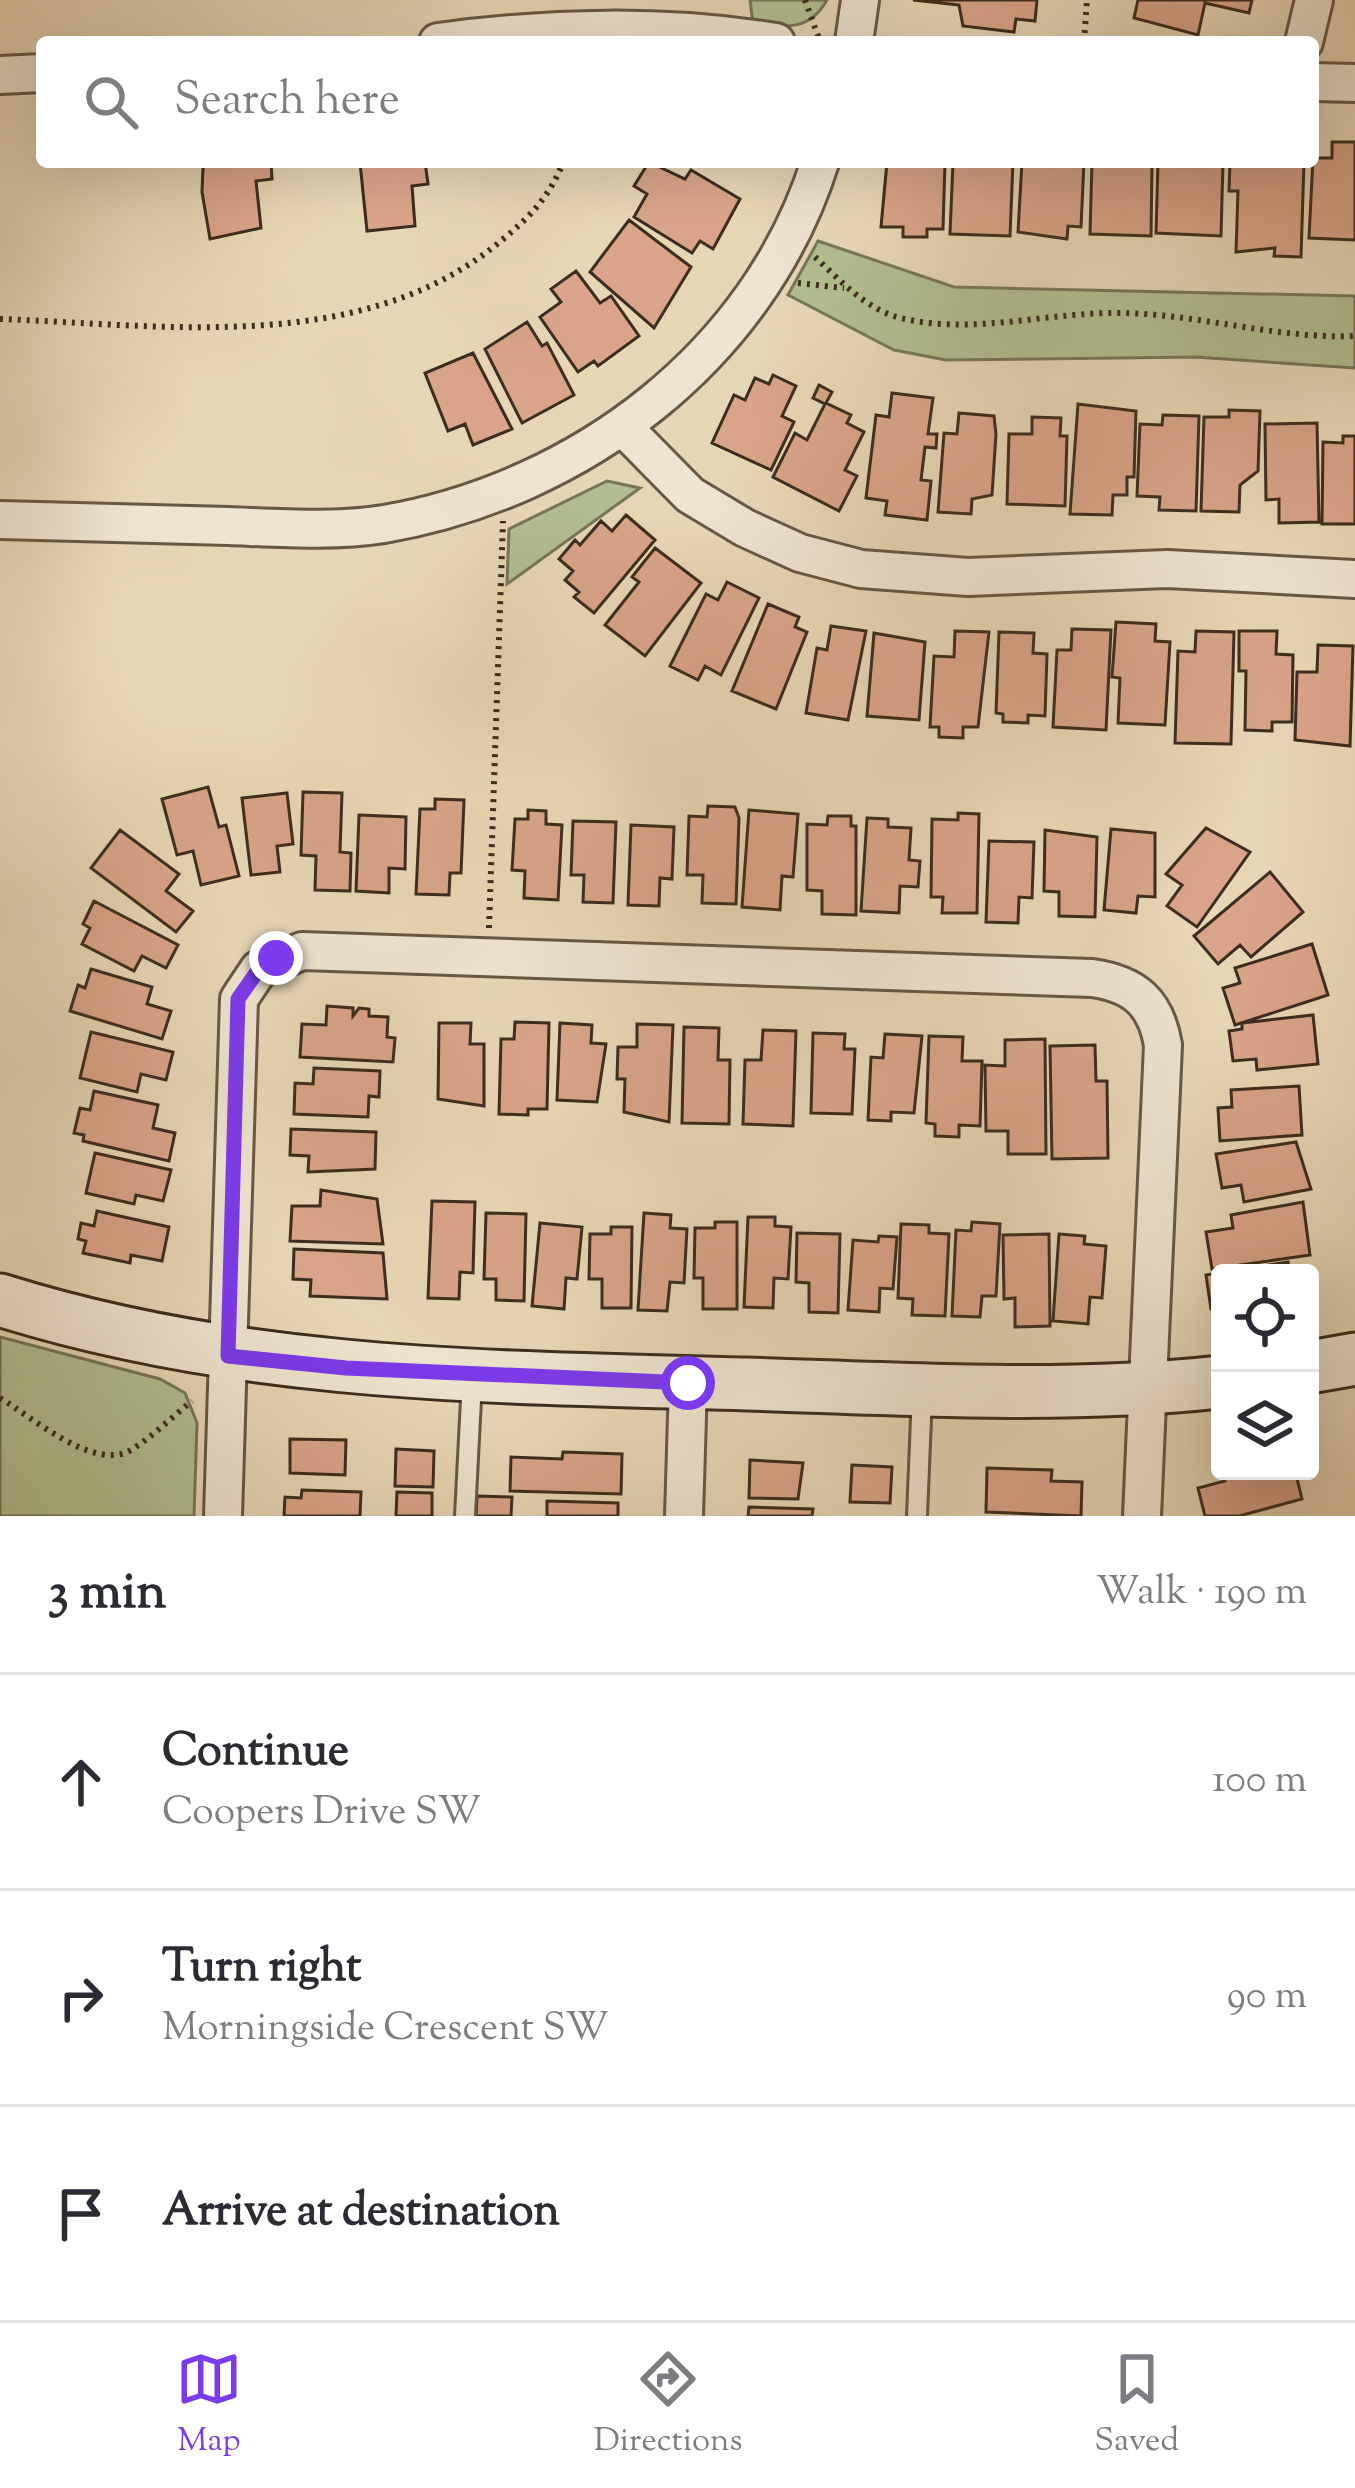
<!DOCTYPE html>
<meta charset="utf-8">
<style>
body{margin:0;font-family:"Sorts Mill Goudy",serif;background:#f2f2f3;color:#2b2b33}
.controls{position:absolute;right:36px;bottom:36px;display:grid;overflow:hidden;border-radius:12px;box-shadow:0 12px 48px #0002}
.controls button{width:108px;height:108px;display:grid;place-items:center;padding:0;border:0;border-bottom:3px solid #e1e1e2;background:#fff;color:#2b2b33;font:60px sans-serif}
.stop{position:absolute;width:36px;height:36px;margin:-27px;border:9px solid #7c3aed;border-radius:50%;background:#fff}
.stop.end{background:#7c3aed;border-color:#fff;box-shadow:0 3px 12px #0008}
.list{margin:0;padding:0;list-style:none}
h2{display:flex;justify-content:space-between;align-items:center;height:156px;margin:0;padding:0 48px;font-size:51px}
h2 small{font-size:39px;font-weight:400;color:#7c7c81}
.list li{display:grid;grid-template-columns:78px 1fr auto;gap:36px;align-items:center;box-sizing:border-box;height:216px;padding:0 48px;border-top:3px solid #e1e1e2}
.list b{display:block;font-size:45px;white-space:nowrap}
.list p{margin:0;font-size:39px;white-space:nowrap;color:#7c7c81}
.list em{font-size:39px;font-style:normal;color:#7c7c81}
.icon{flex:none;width:66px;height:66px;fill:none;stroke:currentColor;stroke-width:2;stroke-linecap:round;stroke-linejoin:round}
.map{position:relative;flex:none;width:1355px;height:1516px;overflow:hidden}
.search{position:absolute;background:#fff;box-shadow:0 12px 48px #0002;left:36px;right:36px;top:36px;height:132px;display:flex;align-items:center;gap:30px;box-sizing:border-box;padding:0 42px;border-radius:12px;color:#7c7c81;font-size:45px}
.sheet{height:804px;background:#fff}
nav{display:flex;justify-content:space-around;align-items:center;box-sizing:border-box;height:168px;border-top:3px solid #e1e1e2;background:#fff;font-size:33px;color:#7c7c81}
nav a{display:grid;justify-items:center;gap:6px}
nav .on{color:#7c3aed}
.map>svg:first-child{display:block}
.green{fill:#b2be91;stroke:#777658;stroke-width:3}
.building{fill:#d9a489;stroke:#3c2d1f;stroke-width:3}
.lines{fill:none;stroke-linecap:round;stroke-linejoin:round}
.lane-casing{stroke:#675745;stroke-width:24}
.street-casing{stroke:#675745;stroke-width:42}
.secondary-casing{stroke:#3c2d1f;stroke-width:57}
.path{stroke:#3c2d1f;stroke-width:6;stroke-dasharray:3 6;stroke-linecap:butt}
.lane{stroke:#efe4d0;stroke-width:18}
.street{stroke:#efe4d0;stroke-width:36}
.secondary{stroke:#efe4d0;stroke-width:51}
.route{stroke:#7c3aed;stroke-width:15}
</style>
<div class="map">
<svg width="1355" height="1516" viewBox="0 0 1355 1516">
<rect width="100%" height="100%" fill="#e7d6b6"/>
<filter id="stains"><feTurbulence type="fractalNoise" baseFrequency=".00167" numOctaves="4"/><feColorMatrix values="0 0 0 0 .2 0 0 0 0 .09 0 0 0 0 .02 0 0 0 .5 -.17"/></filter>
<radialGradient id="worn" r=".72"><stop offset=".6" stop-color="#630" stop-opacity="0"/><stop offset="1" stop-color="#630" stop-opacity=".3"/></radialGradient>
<!-- green -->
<path class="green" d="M750 0H827C809 32 785 27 753 23Z
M818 241 954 287 1355 296V368L1195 357 946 360 894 350 788 295Z
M607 481 640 488 507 584 509 529Z
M0 1337 160 1379 185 1393 197 1423 194 1516H0Z"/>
<!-- building -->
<path class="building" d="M913 0H1037L1035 21 1016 19 1014 32 963 26 959 5Z
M1138 0H1252L1249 13 1205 3 1198 35 1134 18Z
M1332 142H1355V240L1309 238 1313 158H1332Z
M210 162H271L272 179 256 181 261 228 210 239 202 192 203 168Z
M425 162 428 184 412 186 415 226 367 231 360 163Z
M649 162 685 179 691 170 740 199 713 249 700 241 692 253 634 217 647 194 634 186Z
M887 162H945L943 229H927V237H903V227H881Z
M953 162H1013L1010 236 950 234Z
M1022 162H1084L1081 227 1068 226 1067 239 1018 232Z
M1092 162H1152L1151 236 1090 234Z
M1158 162H1223L1221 236 1156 233Z
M1230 162H1304L1301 257 1274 256 1275 248 1236 252 1238 191H1229Z
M629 220 691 267 654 328 590 272Z
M576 271 600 303 611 296 639 336 598 366 594 361 578 372 540 317 561 302 551 289Z
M527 322 542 346 547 343 574 395 522 423 485 349Z
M473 353 512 429 473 445 465 424 448 431 425 373Z
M773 375 796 386 782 416 794 422 771 470 712 443 734 395 745 400 755 378 769 384Z
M819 385 832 392 826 403 851 415 847 423 864 432 845 470 857 476 839 511 773 477 795 433 807 440 825 404 813 398Z
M892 393 933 398 928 434H937L936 448 925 447 921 480 931 481 927 520 885 515 887 501 866 498 876 415 889 417Z
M1078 404 1136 411 1134 477H1127V495H1113L1112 515 1070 514Z
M1229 410 1260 411 1258 471 1240 485 1239 512 1201 511 1204 417H1229Z
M959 413 994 416 996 434 992 495 972 499 971 514 938 512 944 433 957 434Z
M1163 415 1199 416 1196 511 1159 510 1160 497 1137 496 1140 424 1162 425Z
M1032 417 1061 418 1060 436H1067L1065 506 1007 504 1009 434H1032Z
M1317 423 1319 522 1279 523V499L1266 500 1265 424Z
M1343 436H1355V524H1322L1323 442 1343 443Z
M626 515 655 540 594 613 574 597 579 592 565 580 573 571 559 559 575 540 580 545 601 521 612 531Z
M655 548 701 583 645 656 605 625 639 582 632 577Z
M727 582 759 598 721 675 705 666 698 680 670 666 706 594 718 600Z
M768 604 799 617 795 627 807 632 776 709 732 691Z
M1116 622 1156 624 1155 641 1170 642 1165 725 1118 723 1120 678 1112 677Z
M831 626 866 631 848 720 806 713 817 648 827 650Z
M1072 629 1111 630 1106 730 1053 727 1057 650H1071Z
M955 631 989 632 978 727H963V738L939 737V727H930L934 656 954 657Z
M1196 631 1234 632 1231 744 1175 743 1178 651 1195 652Z
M1239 631H1277L1276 654 1293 655 1292 722H1272V731L1245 730 1246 671H1239Z
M999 632 1034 633 1033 653 1047 654 1045 716 1028 715V723L1003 722V714L996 713Z
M874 633 925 642 919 720 867 716Z
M1318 645 1353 646 1350 746 1295 740 1297 672H1317Z
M208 787 219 827 226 825 239 876 201 885 193 851 177 855 162 799Z
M303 792 342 793 340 852 351 853 350 891 315 890 316 856 301 855Z
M287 793 293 844 277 846 280 872 251 875 242 798Z
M435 799 464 800 461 873H450L449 895 416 894 420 809H435Z
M708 806 735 807 739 818 736 904 702 903 703 875H687L689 816 707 817Z
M528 810 546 811V824L562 825 558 900 524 898 525 871 512 870 515 819H528Z
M749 810 798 814 793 877 782 876 780 910 742 907Z
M958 813 979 814 977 913H942L943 897H931L932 819 958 820Z
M359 815 406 817 405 869 389 868V893L356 891Z
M828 816H851V826H856V915L822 914V891L807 890V824L827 825Z
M867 818 888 819V827L911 828 909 860 920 861 918 887 900 886 899 913 861 911Z
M573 821 616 822 613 903 583 902 584 875H571Z
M631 825 674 827 672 879 660 878 659 906 628 905Z
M1206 828 1250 852 1197 927 1167 906 1182 885 1166 874Z
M1111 829 1155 833V897L1138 896 1136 913 1104 910Z
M120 830 179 874 166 891 193 911 176 932 91 868Z
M1045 830 1097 837 1095 917 1059 916V892L1044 891Z
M989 841 1034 842 1032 898 1019 897 1018 923 986 922Z
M1270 872 1303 912 1251 957 1240 945 1218 964 1194 936Z
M94 901 178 945 166 968 142 956 134 971 82 944 90 928 83 924Z
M1312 944 1328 995 1235 1025 1223 988 1240 983 1235 968Z
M91 969 152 987 147 1004 171 1011 162 1039 70 1011 78 985 85 988Z
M327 1006 353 1008V1016L359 1008 369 1009V1016L388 1017 387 1037 395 1038 393 1062 300 1057 302 1024 326 1025Z
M1313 1015 1318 1064 1257 1070 1256 1059 1233 1061 1229 1031 1242 1029V1023Z
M515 1022 549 1023 547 1109H528V1115L499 1114 501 1039H514Z
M439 1023H471L470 1044H484V1106L438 1099Z
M560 1023 592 1025 591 1043 606 1044 597 1102 557 1100Z
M637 1024 673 1025 669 1122 624 1112 625 1079H617L618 1047H637Z
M684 1027 719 1028 718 1060H730L729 1124 682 1123Z
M763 1030 796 1031 793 1126 743 1124 745 1060H761Z
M91 1032 173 1052 166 1080 141 1074 137 1092 80 1078Z
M813 1033 845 1034 844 1049H855L852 1114 811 1113Z
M885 1034 922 1036 914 1113 891 1112V1121L868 1120 871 1057 883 1058Z
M929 1036 963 1037 962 1061H982L980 1126 959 1125V1137L935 1136V1124L926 1123Z
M1045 1039 1046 1154H1008V1131H986L985 1065 1005 1066V1040Z
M1095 1045 1096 1081H1107L1108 1158 1052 1159 1050 1046Z
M314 1068 380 1071 379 1097 369 1096 368 1117 294 1114 295 1083 313 1084Z
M1299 1086 1302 1135 1220 1141 1218 1108 1232 1107 1231 1090Z
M94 1091 158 1105 153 1128 175 1133 169 1161 83 1141 84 1135 74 1133 80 1108 90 1110Z
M291 1129 376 1132 375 1169 308 1172 309 1156 290 1155Z
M1296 1142 1311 1189 1244 1202 1241 1185 1222 1188 1216 1154Z
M95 1153 171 1170 163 1201 136 1195 134 1204 86 1193Z
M321 1190 377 1199 383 1244 290 1241 292 1206H320Z
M432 1201 475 1202 473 1273 460 1272 459 1299 428 1298Z
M1303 1202 1310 1255 1212 1269 1206 1232 1233 1228 1231 1215Z
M97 1211 169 1227 162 1261 131 1255 130 1263 83 1253 86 1241 78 1239 81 1223 94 1226Z
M486 1213 526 1214 524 1301 496 1300V1279H484Z
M644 1213 671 1215 670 1228 687 1229 684 1283 670 1282 667 1311 638 1310Z
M748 1217H775V1226L791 1227 788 1279 774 1278 773 1308 744 1307Z
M715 1222H737V1309H703V1278H694L695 1228H715Z
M972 1222 1000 1224 996 1296H982L980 1317 952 1316 956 1230 971 1231Z
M540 1223 582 1227 577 1279 566 1278 564 1309 532 1306Z
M901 1224 929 1225V1233L949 1234 945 1316 912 1315 913 1299 898 1298Z
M611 1227H632L631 1308H602V1279H589L590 1234H611Z
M797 1233 840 1234 838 1313 809 1312V1283L796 1282Z
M1049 1234 1050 1326 1015 1327V1298L1004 1299 1003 1235Z
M1059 1234 1085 1236 1084 1244 1106 1246 1102 1298 1090 1297 1088 1324 1053 1321Z
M879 1236 897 1237 893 1289 880 1288 879 1312 848 1310 853 1240 878 1242Z
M294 1249 383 1253 387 1299 310 1296 311 1280 293 1279Z
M1288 1262 1290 1273H1220V1308L1211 1309 1206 1275Z
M290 1439 346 1440 345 1475 290 1473Z
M396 1449 434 1451 433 1487 395 1486Z
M563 1452 622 1454 621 1494 510 1491 511 1457 562 1459Z
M750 1460 803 1463 798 1499 749 1498Z
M852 1465 892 1467 890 1503 850 1502Z
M987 1468 1052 1470 1051 1481 1082 1482 1081 1516 986 1512Z
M1223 1471H1295L1302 1499 1239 1516H1205L1198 1488 1225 1481Z
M302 1490 361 1492 360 1516H284L285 1497 301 1498Z
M397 1492 432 1493V1516H396Z
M477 1496 512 1497 511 1516H476Z
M547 1501 618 1503V1516H547Z
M749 1507 813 1509 812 1516H748Z"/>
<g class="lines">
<!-- lane casing -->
<g class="lane-casing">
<path id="lane" d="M465 1516 472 1380
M917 1516 922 1394"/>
</g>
<!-- street casing -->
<g class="street-casing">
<path id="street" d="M438 42C552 27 662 24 776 42
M854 42 860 0
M1304 42 1314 0
M0 75 42 73
M1313 82 1355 83
M625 429 690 495 745 528 800 553 861 569 968 577 1167 569 1355 579
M0 520C76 522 153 524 229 526 280 528 333 532 384 524 581 490 759 355 820 162
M223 1516 239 999 259 969 302 951 1092 978C1135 984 1156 1003 1163 1045L1142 1516
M684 1516 688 1383"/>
</g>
<!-- secondary casing -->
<g class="secondary-casing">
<path id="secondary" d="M0 1300C245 1377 493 1377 747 1384 904 1389 1064 1399 1220 1382
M1310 1367 1355 1359"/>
</g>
<!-- path -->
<path class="path" d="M805 0 819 39
M1084 42 1087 0
M815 257C841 281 868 312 905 319 977 335 1052 311 1125 313 1203 315 1277 339 1355 336
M798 283 844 288
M0 319C167 325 365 356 502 240 529 218 551 195 563 162
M489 928 503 521
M0 1398C31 1416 93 1472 131 1450 152 1437 172 1417 192 1401"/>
<!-- lane -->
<use href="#lane" class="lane"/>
<!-- street -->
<use href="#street" class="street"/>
<!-- secondary -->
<use href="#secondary" class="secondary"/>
</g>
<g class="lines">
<!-- route -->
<path class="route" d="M276 958 259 969 238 999 228 1356 346 1368 688 1383"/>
</g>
<rect width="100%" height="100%" filter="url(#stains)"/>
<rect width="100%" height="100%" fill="url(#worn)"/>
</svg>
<div class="controls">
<button><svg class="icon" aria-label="locate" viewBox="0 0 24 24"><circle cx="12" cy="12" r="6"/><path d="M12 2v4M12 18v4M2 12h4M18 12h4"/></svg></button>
<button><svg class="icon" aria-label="layers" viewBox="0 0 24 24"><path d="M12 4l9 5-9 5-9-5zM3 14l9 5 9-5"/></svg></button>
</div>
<div class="stop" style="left:688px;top:1383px"></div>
<div class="stop end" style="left:276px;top:958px"></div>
<div class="search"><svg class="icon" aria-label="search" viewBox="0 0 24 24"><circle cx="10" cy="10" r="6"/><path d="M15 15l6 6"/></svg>Search here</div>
</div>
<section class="sheet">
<h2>3 min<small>Walk · 190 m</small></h2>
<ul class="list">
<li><svg class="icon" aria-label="ahead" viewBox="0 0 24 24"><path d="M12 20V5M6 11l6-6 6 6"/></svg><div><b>Continue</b><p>Coopers Drive SW</p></div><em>100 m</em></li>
<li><svg class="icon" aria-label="right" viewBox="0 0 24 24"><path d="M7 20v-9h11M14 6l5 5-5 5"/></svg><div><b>Turn right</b><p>Morningside Crescent SW</p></div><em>90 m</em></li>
<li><svg class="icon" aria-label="arrive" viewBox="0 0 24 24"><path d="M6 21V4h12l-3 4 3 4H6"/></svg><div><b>Arrive at destination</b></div></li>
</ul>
</section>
<nav>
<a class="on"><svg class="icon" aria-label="map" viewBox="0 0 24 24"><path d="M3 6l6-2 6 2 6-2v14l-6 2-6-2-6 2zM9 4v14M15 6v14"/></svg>Map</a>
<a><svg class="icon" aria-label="directions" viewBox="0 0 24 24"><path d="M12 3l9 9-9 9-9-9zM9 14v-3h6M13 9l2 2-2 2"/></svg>Directions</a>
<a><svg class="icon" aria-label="saved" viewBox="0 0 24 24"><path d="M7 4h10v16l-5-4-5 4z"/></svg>Saved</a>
</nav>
